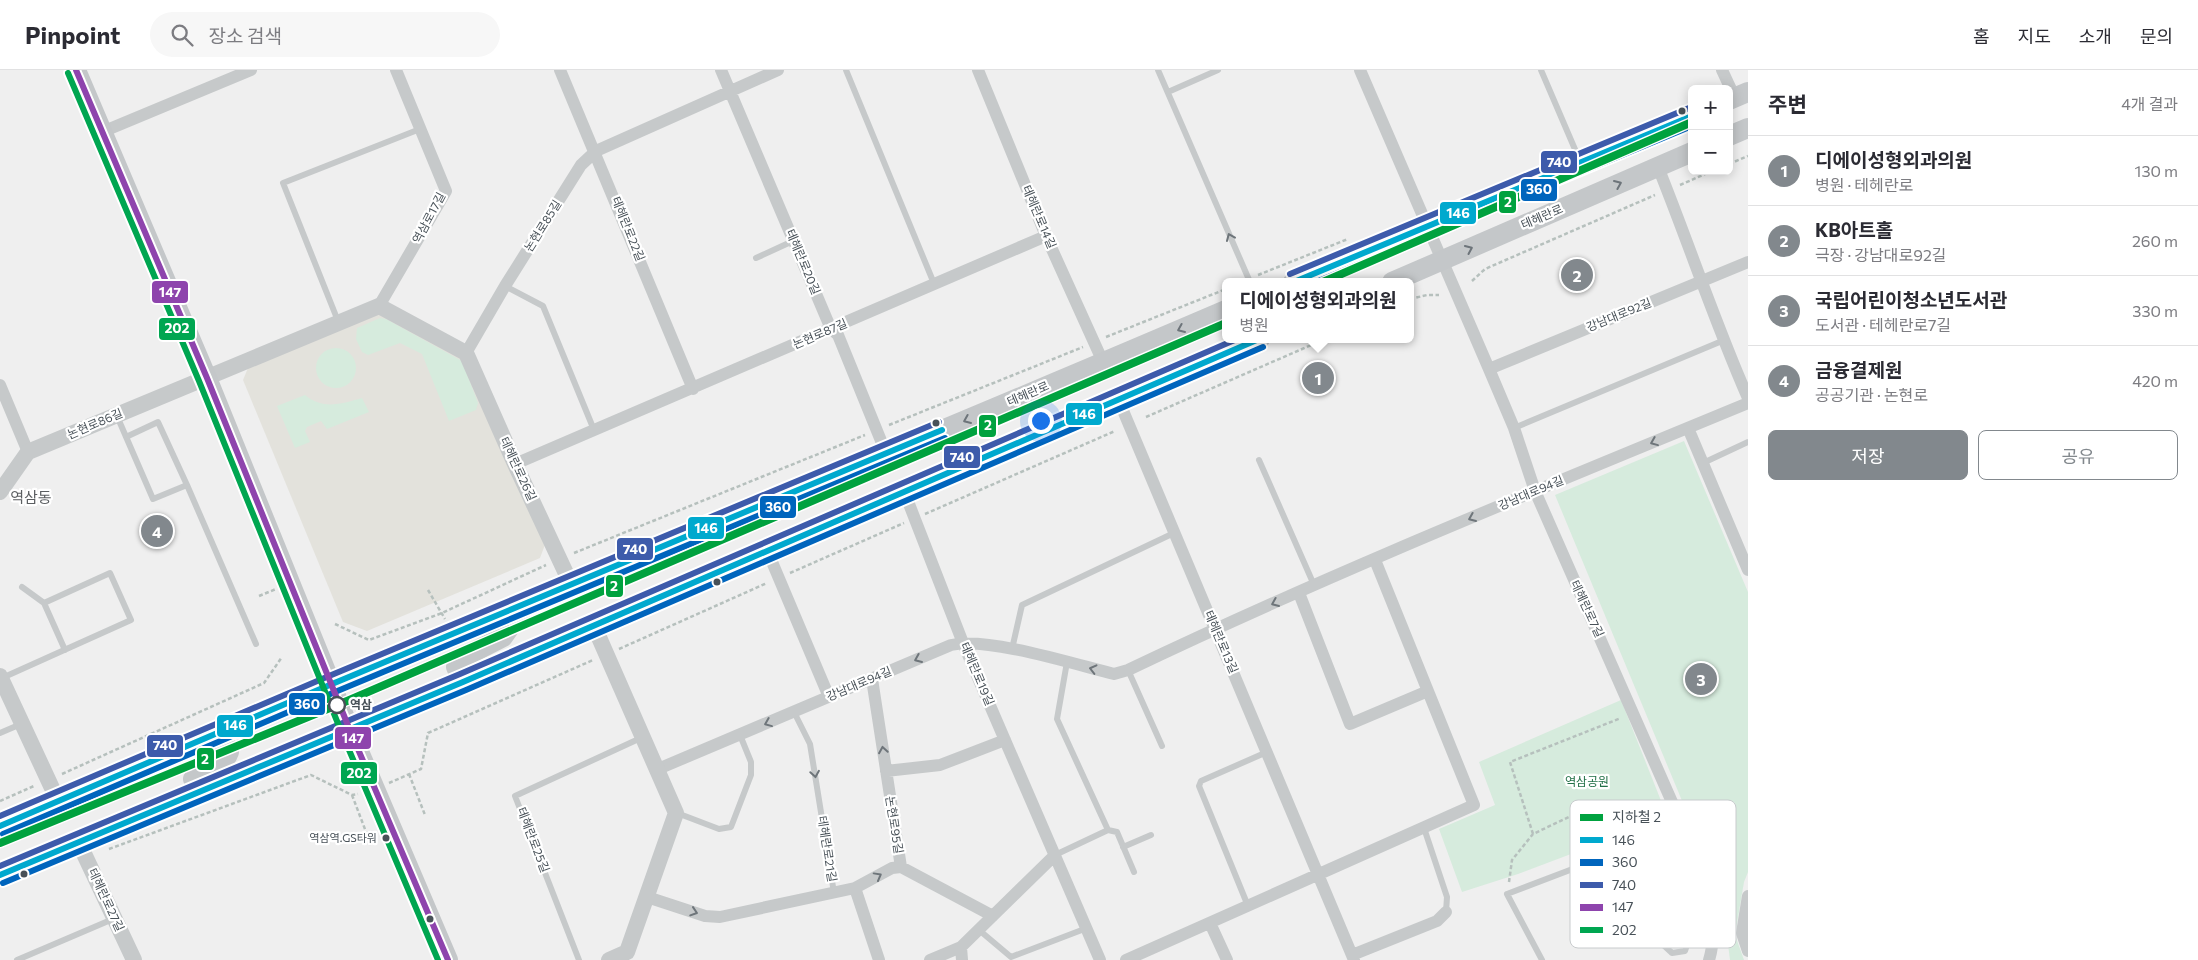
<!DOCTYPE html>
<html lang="ko">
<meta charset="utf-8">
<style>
body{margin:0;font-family:Commissioner,"Noto Sans KR",sans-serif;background:#f7f7f7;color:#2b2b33}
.controls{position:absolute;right:15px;top:15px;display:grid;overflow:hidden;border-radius:8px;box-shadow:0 2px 12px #0003}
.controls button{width:45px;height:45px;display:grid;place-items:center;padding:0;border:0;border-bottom:1px solid #e1e1e2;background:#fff;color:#2b2b33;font:25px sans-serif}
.you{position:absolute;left:1040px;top:350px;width:18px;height:18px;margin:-12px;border:4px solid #fff;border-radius:50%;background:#1a73e8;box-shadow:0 0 0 8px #1a73e833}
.badge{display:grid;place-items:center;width:32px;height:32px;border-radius:50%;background:#82888d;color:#fff;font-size:16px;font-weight:700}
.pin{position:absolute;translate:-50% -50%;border:2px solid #fff;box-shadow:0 1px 5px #0006}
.popup{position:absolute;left:1222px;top:208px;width:192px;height:65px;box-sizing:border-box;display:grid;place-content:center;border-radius:8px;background:#fff;filter:drop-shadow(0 1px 4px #0005);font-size:16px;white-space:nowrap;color:#7c7c81}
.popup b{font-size:19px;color:#2b2b33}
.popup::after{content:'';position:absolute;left:50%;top:100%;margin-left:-10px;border:10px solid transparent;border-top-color:#fff}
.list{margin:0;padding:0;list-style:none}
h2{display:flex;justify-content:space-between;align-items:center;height:65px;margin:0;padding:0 20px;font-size:21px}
h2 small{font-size:16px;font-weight:400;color:#7c7c81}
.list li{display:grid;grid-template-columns:32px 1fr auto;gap:15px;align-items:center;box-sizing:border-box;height:70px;padding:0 20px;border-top:1px solid #e1e1e2}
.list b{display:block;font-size:19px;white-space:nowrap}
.list p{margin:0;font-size:16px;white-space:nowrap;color:#7c7c81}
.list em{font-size:16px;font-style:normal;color:#7c7c81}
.actions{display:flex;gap:10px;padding:15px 20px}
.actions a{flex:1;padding:11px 0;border:1px solid #82888d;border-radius:8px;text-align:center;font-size:18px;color:#82888d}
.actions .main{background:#82888d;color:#fff}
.icon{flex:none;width:28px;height:28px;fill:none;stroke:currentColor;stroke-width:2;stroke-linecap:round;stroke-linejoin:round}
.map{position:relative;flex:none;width:1748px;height:890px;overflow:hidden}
header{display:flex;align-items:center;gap:30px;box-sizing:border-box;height:70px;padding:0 25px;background:#fff;border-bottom:1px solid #e1e1e2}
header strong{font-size:24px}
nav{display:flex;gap:28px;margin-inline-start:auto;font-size:18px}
.search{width:350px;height:45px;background:#f7f7f7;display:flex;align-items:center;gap:12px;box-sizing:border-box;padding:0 18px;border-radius:28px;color:#7c7c81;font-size:19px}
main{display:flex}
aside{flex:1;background:#fff}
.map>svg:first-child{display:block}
.commercial{fill:#e3e2dc}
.green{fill:#d6ebdd}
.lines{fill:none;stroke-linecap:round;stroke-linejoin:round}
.path{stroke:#b6c0bd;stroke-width:2.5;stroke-dasharray:4 2.5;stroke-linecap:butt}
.service{stroke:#c6c9ca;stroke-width:6}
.minor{stroke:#c6c9ca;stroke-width:12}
.tertiary{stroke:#c6c9ca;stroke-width:16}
.primary{stroke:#c4c7c9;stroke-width:20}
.bus-1-casing{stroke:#fff;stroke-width:10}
.bus-2-casing{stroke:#fff;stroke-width:10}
.bus-3-casing{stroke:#fff;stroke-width:10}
.bus-4-casing{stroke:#fff;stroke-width:10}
.bus-5-casing{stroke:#fff;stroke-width:10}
.bus-1{stroke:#00a9ce;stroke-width:6}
.bus-2{stroke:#0065bd;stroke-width:6}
.bus-3{stroke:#3d5bab;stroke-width:6}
.bus-4{stroke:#8e44ad;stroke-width:6}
.bus-5{stroke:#00a651;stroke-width:6}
.metro-1-casing{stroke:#fff;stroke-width:11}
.metro-1{stroke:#00a23f;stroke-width:8}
.oneway{stroke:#6d747a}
.oneway2{stroke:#6e757a}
.bus-dot{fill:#485158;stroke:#fff;stroke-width:2}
.stop-dot{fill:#fff;stroke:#485158;stroke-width:2.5}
.labels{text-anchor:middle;stroke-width:4.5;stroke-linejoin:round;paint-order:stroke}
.bus-label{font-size:11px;fill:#485158;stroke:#fff;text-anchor:end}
.street-label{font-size:12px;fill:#485158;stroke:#fff}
.stop-label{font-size:12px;font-weight:bold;fill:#485158;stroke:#fff;text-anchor:start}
.park-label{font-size:12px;fill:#227047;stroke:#fff}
.quarter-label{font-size:15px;fill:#5b5e61;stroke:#fff}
.key{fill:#fff;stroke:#c8cbcd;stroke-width:1}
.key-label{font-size:14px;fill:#485158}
.line-badge{stroke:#fff;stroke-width:2}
.badge-label{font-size:14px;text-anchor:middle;font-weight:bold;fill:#fff}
</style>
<header>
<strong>Pinpoint</strong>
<div class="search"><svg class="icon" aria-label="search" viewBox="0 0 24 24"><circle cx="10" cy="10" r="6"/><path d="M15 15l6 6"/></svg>장소 검색</div>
<nav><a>홈</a><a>지도</a><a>소개</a><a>문의</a></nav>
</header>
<main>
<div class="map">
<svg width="1748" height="890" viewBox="0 0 1748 890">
<rect width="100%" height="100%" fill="#efefef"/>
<!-- commercial -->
<path class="commercial" d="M381 243 461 284 546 472 540 488 367 561 343 552 243 310 248 298Z"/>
<!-- green -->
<path class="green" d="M380 248 386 249 462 291 478 333 476 340 449 351 422 284 400 273 368 285 362 282 356 269 357 258Z
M316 298a20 20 0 1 1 40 0a20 20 0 1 1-40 0Z
M305 325C323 340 341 334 362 328L369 342 327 359 321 351 307 357 305 361 310 372 295 378 277 336Z
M1684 371 1748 522V802L1744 812 1735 865 1744 890H1730L1722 827 1555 425Z
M1621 630 1679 776 1685 858 1667 866 1623 775 1616 767 1518 804 1462 822 1439 759 1495 735 1479 692Z"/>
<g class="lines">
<!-- path -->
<path class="path" d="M1729 94 1748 86
M1680 115 1712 101
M1258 205 1348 169
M1472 211 1485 199 1655 125
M1410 229 1427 225H1439
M1106 267 1226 219
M1146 347 1325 269
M889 355 1083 277
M925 444 1115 361
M574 483 865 365
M790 503 904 453
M428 520 445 549
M259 526 276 519
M335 554 369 570 442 543 546 495
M619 579 767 513
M62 704 264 613 282 587
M409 704 425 745
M389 713 421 699 428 663 593 590
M352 725 371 775
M0 731 34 716
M1533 764 1510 692 1621 648
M109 779 311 705 352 725 358 724
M1509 812 1512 790 1533 764 1571 746 1598 757 1607 775"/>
<!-- service -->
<path class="service" d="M846 0 935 216
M1158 0 1250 212
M1541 0 1580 91
M1168 22 1218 0
M756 188 793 171
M505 216 543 236 594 360
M338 251 283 113 420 59
M117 346 153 429 187 415 256 574
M1514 358 1722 271
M126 367 158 352 187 415
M1259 390 1314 515
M1703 393 1748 372
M22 517 44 533
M1012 579 1022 535 1174 463
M1067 592 1057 649 1108 760
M1128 600 1162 676
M2 608 131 550 110 503 44 533 65 580
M794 642 810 674 834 823
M0 663 21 654
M677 743 719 759 731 757 751 705V692L740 665
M1424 758 1447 827 1446 842
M1123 777 1151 765
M1055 785 1108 760 1117 762 1134 802
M1248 836 1199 716 1201 711 1267 682
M979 860 1011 887 1087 858
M17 890 113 849
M579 890 515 726 643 667
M1542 890 1507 824 1612 784 1658 870 1672 883 1685 881C1698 848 1689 807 1685 773"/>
<!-- minor -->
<path class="minor" d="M560 0 693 319
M721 0 831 259 838 265 886 383
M978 0 1046 166 1103 292
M1360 0 1489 299 1514 358 1535 421 1694 782C1704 815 1720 856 1709 890
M1722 0 1735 28
M102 62 251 0
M1658 97C1689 174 1715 253 1748 328
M379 236 446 121 396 0
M466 283 505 216 581 95 596 81 778 0
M1489 299 1748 192
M0 315 28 382
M1119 331 1354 890
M1688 358 1748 500
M515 394 1046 166
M904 421 963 573 1100 890
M767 480 829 627
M1299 523 1350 654 1428 621
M872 609 901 797
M658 699 951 575C989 567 1074 594 1114 604L1128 600C1331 503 1540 419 1748 333
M886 701 940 695 1005 670
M901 797 993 846
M855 818 879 890
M1748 826 1742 863 1748 881
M647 827 705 846 720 847 855 818 892 798 901 797
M1210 853 1227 890
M961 877 962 890
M1352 885 1437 851 1446 842
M930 890 961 877 1055 785
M1126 890 1474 735 1375 490"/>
<!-- tertiary -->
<path class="tertiary" d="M0 422 28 382 379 236 466 283 515 394 571 514
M594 556 676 743 627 882 609 890
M0 606 58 731
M78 771 134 890"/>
<!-- primary -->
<path class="primary" d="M76 0 207 308 349 658 448 890
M1729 30 1748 22
M1729 66 1748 58
M1293 212 1692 46
M1392 212 1692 82
M463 612 456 597 458 590 503 567 527 533
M193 709C208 703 223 698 229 682 227 670 215 669 205 668
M0 756C407 579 818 415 1226 240
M0 805 463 612 1260 269"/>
<!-- bus-1 casing -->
<g class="bus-1-casing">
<path id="bus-1" d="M1294 212 1692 46
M0 756 332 614 942 360
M0 805 463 612 1259 269"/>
</g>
<!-- bus-2 casing -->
<g class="bus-2-casing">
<path id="bus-2" d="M1316 212 1692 56
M3 764 335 622 945 368
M3 813 466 620 1263 277"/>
</g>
<!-- bus-3 casing -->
<g class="bus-3-casing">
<path id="bus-3" d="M1290 204 1689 38
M0 746 329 606 939 352
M0 796 460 604 1237 269"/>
</g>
<!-- bus-4 casing -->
<g class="bus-4-casing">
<path id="bus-4" d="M76 0 207 308 349 658 448 890"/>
</g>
<!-- bus-5 casing -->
<g class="bus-5-casing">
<path id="bus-5" d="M68 3 199 311 341 661 438 890"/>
</g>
<!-- bus-1 -->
<use href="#bus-1" class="bus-1"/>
<!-- bus-2 -->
<use href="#bus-2" class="bus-2"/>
<!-- bus-3 -->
<use href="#bus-3" class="bus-3"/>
<!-- bus-4 -->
<use href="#bus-4" class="bus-4"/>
<!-- bus-5 -->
<use href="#bus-5" class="bus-5"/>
<!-- metro-1 casing -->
<g class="metro-1-casing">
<path id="metro-1" d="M1323 212 1692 52
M0 773 347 631 1226 253"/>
</g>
<!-- metro-1 -->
<use href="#metro-1" class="metro-1"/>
</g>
<!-- one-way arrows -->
<defs><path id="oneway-chevron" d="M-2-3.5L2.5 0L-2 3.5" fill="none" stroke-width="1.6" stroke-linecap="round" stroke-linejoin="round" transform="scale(1.25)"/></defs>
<g class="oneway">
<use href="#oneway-chevron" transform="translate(1618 114) rotate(-23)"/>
<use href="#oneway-chevron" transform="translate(1469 179) rotate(-24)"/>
<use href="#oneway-chevron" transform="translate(1181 259) rotate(157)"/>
<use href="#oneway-chevron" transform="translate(967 350) rotate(157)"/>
</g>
<g class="oneway2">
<use href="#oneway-chevron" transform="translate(1230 167) rotate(-113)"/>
<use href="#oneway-chevron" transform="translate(1654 372) rotate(158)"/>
<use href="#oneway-chevron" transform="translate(1472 448) rotate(157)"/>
<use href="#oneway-chevron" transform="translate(1275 533) rotate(157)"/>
<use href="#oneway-chevron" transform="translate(918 589) rotate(157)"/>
<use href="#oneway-chevron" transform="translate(1093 599) rotate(-166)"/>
<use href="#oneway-chevron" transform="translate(768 653) rotate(158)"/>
<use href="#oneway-chevron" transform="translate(883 680) rotate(-99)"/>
<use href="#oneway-chevron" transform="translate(815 704) rotate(81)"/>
<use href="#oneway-chevron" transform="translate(878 806) rotate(-29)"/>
<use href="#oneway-chevron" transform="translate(694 842) rotate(18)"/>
</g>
<!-- markers -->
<g class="bus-dot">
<circle cx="1682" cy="41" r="4.5"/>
<circle cx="936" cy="353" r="4.5"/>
<circle cx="717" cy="512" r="4.5"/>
<circle cx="386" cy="768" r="4.5"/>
<circle cx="24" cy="804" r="4.5"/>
<circle cx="430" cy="849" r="4.5"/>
</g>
<circle class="stop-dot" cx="337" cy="635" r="8"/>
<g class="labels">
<!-- bus labels -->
<g class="bus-label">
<text x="377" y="772">역삼역.GS타워</text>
</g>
<!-- street labels -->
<g class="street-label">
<text transform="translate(1039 147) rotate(67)" y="4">테헤란로14길</text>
<text transform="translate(1542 147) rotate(-23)" y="4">테헤란로</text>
<text transform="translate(429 148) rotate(-62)" y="4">역삼로17길</text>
<text transform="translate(543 156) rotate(-58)" y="4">논현로85길</text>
<text transform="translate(628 159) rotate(68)" y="4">테헤란로22길</text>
<text transform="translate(803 192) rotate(67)" y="4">테헤란로20길</text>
<text transform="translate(1619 245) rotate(-22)" y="4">강남대로92길</text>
<text transform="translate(820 264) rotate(-23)" y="4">논현로87길</text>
<text transform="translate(1028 324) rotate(-23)" y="4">테헤란로</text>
<text transform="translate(95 354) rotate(-23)" y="4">논현로86길</text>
<text transform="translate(518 399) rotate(65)" y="4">테헤란로26길</text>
<text transform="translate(1531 423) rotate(-23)" y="4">강남대로94길</text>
<text transform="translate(1587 539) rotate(65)" y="4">테헤란로7길</text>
<text transform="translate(1221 572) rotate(67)" y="4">테헤란로13길</text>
<text transform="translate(977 604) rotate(67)" y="4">테헤란로19길</text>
<text transform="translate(859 614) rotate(-23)" y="4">강남대로94길</text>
<text transform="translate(894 755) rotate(81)" y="4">논현로95길</text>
<text transform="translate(533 770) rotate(69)" y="4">테헤란로25길</text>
<text transform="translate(827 779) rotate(81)" y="4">테헤란로21길</text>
<text transform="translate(106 830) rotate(65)" y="4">테헤란로27길</text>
</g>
<!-- stop labels -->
<g class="stop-label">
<text x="350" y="639">역삼</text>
</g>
<!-- park labels -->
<g class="park-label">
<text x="1587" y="716">역삼공원</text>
</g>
<!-- quarter labels -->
<g class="quarter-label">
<text x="31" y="433">역삼동</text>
</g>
</g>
<!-- legend -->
<rect x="1570" y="730" width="166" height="148" rx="8" class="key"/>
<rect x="1580" y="744" width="23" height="7" fill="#00a23f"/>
<rect x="1580" y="767" width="23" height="6" fill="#00a9ce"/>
<rect x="1580" y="789" width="23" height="7" fill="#0065bd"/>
<rect x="1580" y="812" width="23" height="6" fill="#3d5bab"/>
<rect x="1580" y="834" width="23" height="7" fill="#8e44ad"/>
<rect x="1580" y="857" width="23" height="6" fill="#00a651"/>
<g class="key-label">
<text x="1612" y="752">지하철 2</text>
<text x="1612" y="775">146</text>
<text x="1612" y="797">360</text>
<text x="1612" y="820">740</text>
<text x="1612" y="842">147</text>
<text x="1612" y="865">202</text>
</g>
<g class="line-badge">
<rect x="1540" y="80" width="38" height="24" rx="5" fill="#3d5bab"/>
<rect x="1520" y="108" width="38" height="24" rx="5" fill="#0065bd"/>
<rect x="1498" y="120" width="19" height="24" rx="5" fill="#00a23f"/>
<rect x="1439" y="131" width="38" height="24" rx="5" fill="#00a9ce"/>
<rect x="151" y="210" width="38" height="24" rx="5" fill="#8e44ad"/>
<rect x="158" y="247" width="38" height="24" rx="5" fill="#00a651"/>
<rect x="1065" y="332" width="38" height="24" rx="5" fill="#00a9ce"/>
<rect x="978" y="344" width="19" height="24" rx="5" fill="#00a23f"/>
<rect x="943" y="375" width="38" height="24" rx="5" fill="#3d5bab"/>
<rect x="759" y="425" width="38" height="24" rx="5" fill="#0065bd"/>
<rect x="687" y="446" width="38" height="24" rx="5" fill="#00a9ce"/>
<rect x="616" y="467" width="38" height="24" rx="5" fill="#3d5bab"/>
<rect x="605" y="504" width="19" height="24" rx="5" fill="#00a23f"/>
<rect x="288" y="622" width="38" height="24" rx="5" fill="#0065bd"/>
<rect x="216" y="644" width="38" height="24" rx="5" fill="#00a9ce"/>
<rect x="334" y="656" width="38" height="24" rx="5" fill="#8e44ad"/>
<rect x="146" y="664" width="38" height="24" rx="5" fill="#3d5bab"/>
<rect x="196" y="677" width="19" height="24" rx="5" fill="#00a23f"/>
<rect x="340" y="691" width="38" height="24" rx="5" fill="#00a651"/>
</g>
<g class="badge-label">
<text x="1559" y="97">740</text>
<text x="1539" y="124">360</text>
<text x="1508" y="137">2</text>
<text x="1458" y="148">146</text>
<text x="170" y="227">147</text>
<text x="177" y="263">202</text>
<text x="1084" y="349">146</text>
<text x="988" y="360">2</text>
<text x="962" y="392">740</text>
<text x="778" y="442">360</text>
<text x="706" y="463">146</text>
<text x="635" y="484">740</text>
<text x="614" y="521">2</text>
<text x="307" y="639">360</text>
<text x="235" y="660">146</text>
<text x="353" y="673">147</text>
<text x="165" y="680">740</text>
<text x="205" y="694">2</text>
<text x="359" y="708">202</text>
</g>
</svg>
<div class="controls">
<button>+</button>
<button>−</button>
</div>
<div class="you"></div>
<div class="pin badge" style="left:1318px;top:308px">1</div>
<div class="popup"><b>디에이성형외과의원</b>병원</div>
<div class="pin badge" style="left:1577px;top:205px">2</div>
<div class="pin badge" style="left:1701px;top:609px">3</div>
<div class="pin badge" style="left:157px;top:461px">4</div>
</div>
<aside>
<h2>주변<small>4개 결과</small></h2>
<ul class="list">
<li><span class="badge">1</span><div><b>디에이성형외과의원</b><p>병원 · 테헤란로</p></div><em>130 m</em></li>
<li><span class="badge">2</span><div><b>KB아트홀</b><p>극장 · 강남대로92길</p></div><em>260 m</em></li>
<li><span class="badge">3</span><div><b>국립어린이청소년도서관</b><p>도서관 · 테헤란로7길</p></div><em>330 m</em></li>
<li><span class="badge">4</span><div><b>금융결제원</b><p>공공기관 · 논현로</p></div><em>420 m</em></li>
</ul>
<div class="actions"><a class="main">저장</a><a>공유</a></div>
</aside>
</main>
